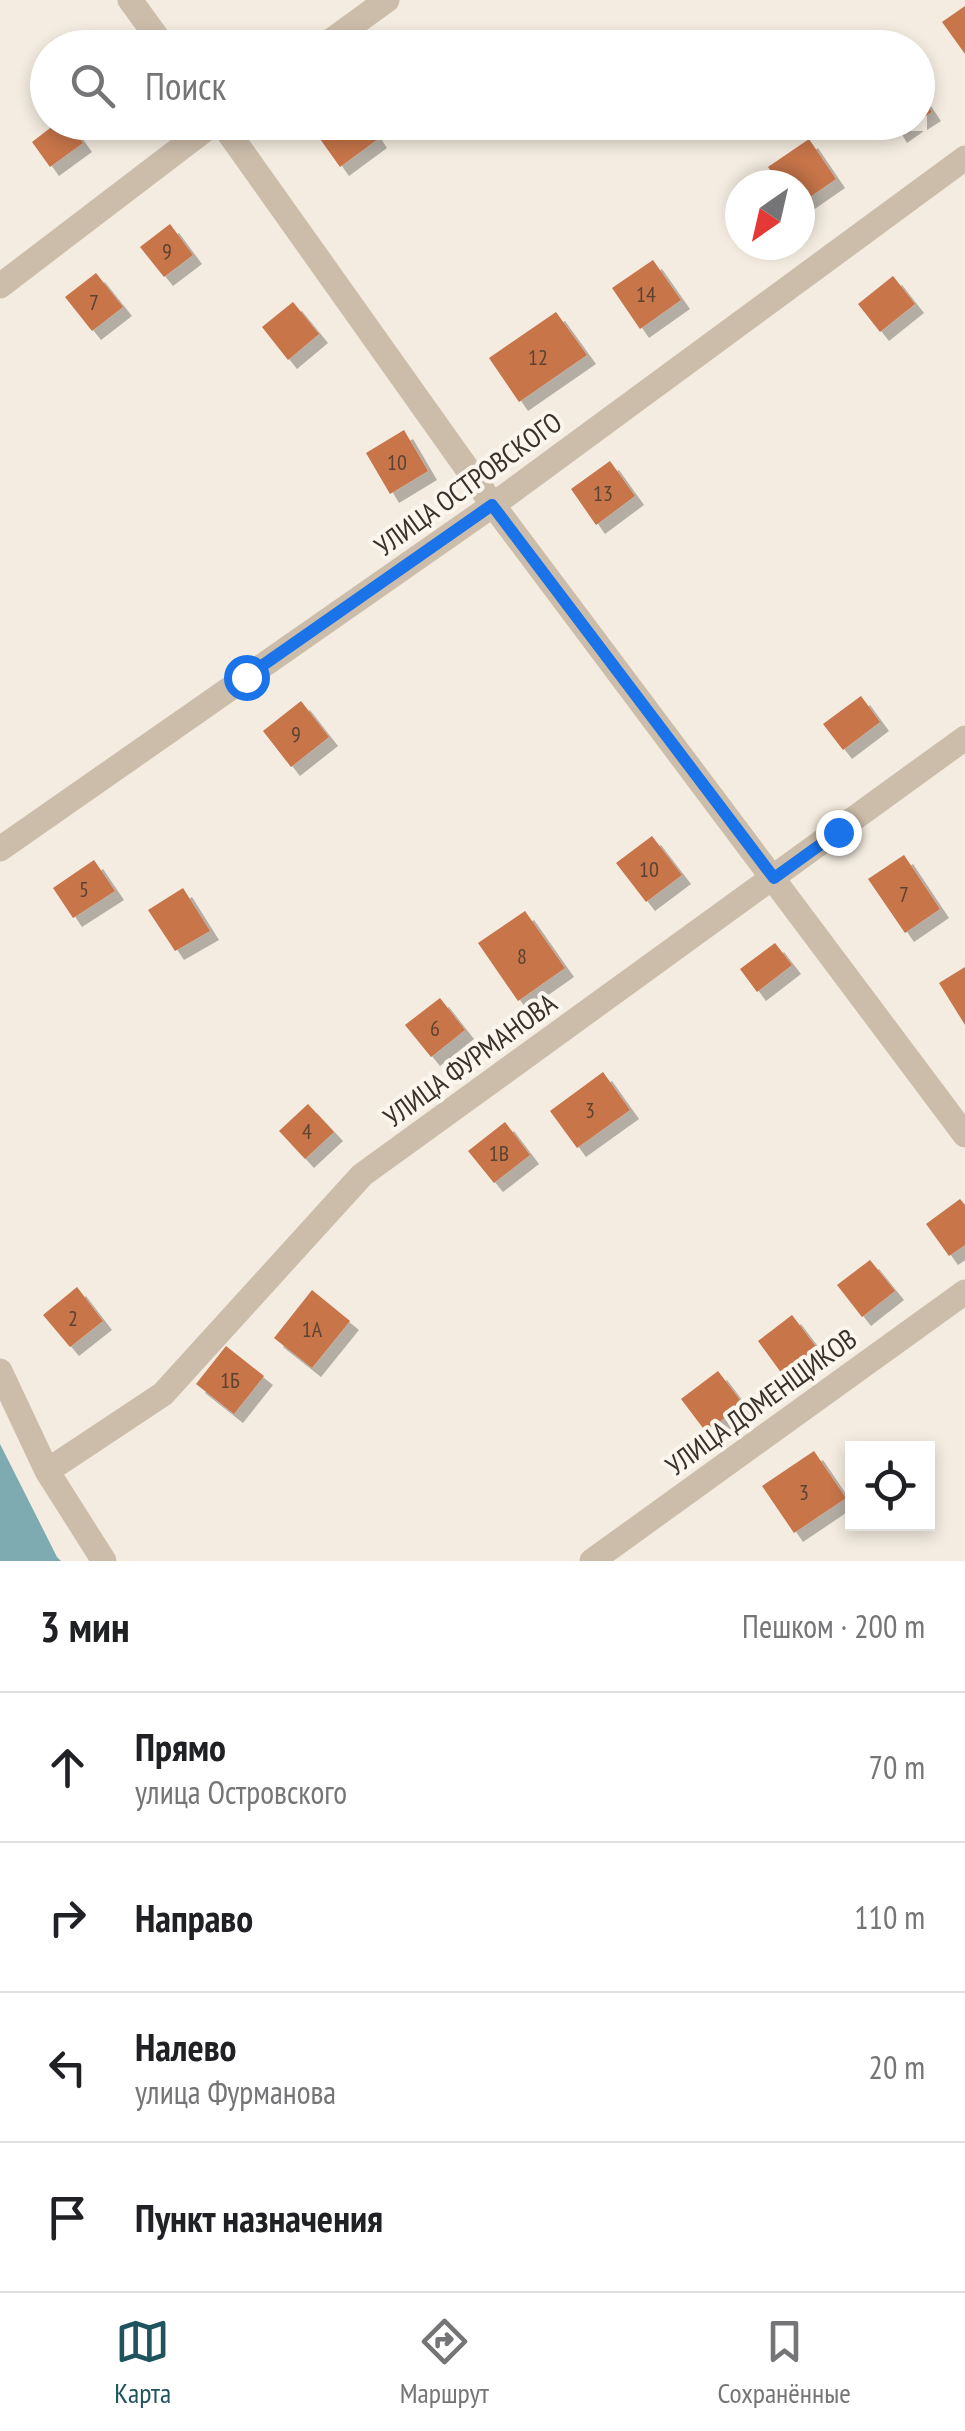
<!DOCTYPE html>
<html lang="ru">
<meta charset="utf-8">
<style>
body{margin:0;font-family:"PT Sans Narrow",sans-serif;background:#f2f2f2;color:#202124}
.controls{position:absolute;right:30px;bottom:30px;display:grid;overflow:hidden;border-radius:0px;box-shadow:0 5px 15px #0003}
.controls button{width:90px;height:90px;display:grid;place-items:center;padding:0;border:0;border-bottom:2px solid #e0e0e0;background:#fff;color:#202124;font:50px sans-serif}
.compass{position:absolute;left:725px;top:170px;width:90px;height:90px;border-radius:50%;background:#fff;box-shadow:0 5px 15px #0003;rotate:214deg}
.stop{position:absolute;width:30px;height:30px;margin:-22px;border:8px solid #1a73e8;border-radius:50%;background:#fff}
.stop.end{background:#1a73e8;border-color:#fff;box-shadow:0 2px 10px #0008}
.list{margin:0;padding:0;list-style:none}
h2{display:flex;justify-content:space-between;align-items:center;height:130px;margin:0;padding:0 40px;font-size:42px}
h2 small{font-size:32px;font-weight:400;color:#757577}
.list li{display:grid;grid-template-columns:65px 1fr auto;gap:30px;align-items:center;box-sizing:border-box;height:150px;padding:0 40px;border-top:2px solid #e0e0e0}
.list b{display:block;font-size:38px;white-space:nowrap}
.list p{margin:0;font-size:32px;white-space:nowrap;color:#757577}
.list em{font-size:32px;font-style:normal;color:#757577}
.icon{flex:none;width:55px;height:55px;fill:none;stroke:currentColor;stroke-width:2;stroke-linecap:round;stroke-linejoin:round}
.map{position:relative;flex:none;width:965px;height:1561px;overflow:hidden}
.search{position:absolute;background:#fff;box-shadow:0 5px 15px #0003;left:30px;right:30px;top:30px;height:110px;display:flex;align-items:center;gap:25px;box-sizing:border-box;padding:0 35px;border-radius:55px;color:#757577;font-size:38px}
.sheet{height:730px;background:#fff}
nav{display:flex;justify-content:space-around;align-items:center;box-sizing:border-box;height:140px;border-top:2px solid #e0e0e0;background:#fff;font-size:28px;color:#757577}
nav a{display:grid;justify-items:center;gap:5px}
nav .on{color:#1f535d}
.map>svg:first-child{display:block}
.water{fill:#7eaab1}
.building{fill:#c7744a;filter:url(#shadow)}
.lines{fill:none;stroke-linecap:round;stroke-linejoin:round}
.street{stroke:#ccbdab;stroke-width:25}
.route{stroke:#1a73e8;stroke-width:12}
.labels{text-anchor:middle;stroke-width:8;stroke-linejoin:round;paint-order:stroke}
.number-label{font-size:22px;fill:#5d4232}
.street-label{font-size:28px;fill:#3a312a;stroke:#fbf6ed}
</style>
<div class="map">
<svg width="965" height="1561" viewBox="0 0 965 1561">
<defs>
<filter id="shadow"><feDropShadow dx="9" dy="9" stdDeviation="0" flood-color="#0004"/></filter>
</defs>
<rect width="100%" height="100%" fill="#f4ece0"/>
<!-- water -->
<path class="water" d="M0 1444 57 1557 61 1561H0Z"/>
<!-- building -->
<path class="building" d="M965 6V54L942 22Z
M436 34 446 48H418Z
M918 91 932 112 918 121Z
M58 122H68L83 143 50 167 32 142Z
M308 122H367L378 139 340 167Z
M891 122H915L898 134Z
M809 139 836 179 800 204V185H781L768 167Z
M170 224 193 255 164 277 140 247Z
M653 260 681 300 640 329 612 288Z
M96 273 123 307 92 331 65 297Z
M893 276 915 304 880 332 858 304Z
M293 302 319 334 288 360 262 327Z
M556 312 587 355 519 402 489 358Z
M404 430 428 471 390 494 366 453Z
M610 461 635 496 596 525 571 489Z
M861 696 880 722 843 750 823 724Z
M301 701 329 737 291 767 263 731Z
M652 836 682 875 646 902 616 863Z
M904 855 940 909 905 933 868 879Z
M94 860 115 891 73 918 53 888Z
M183 888 210 931 175 951 148 910Z
M525 911 565 968 518 1001 478 943Z
M775 943 792 965 757 992 740 969Z
M965 967V1025L939 983Z
M440 998 465 1030 431 1057 405 1025Z
M603 1072 630 1110 577 1148 550 1111Z
M308 1104 334 1132 305 1159 279 1131Z
M505 1122 530 1155 494 1183 468 1151Z
M960 1199 965 1205V1245L949 1256 926 1224Z
M870 1260 895 1291 862 1317 837 1285Z
M77 1287 103 1321 70 1347 43 1315Z
M312 1290 350 1321 312 1368 274 1338Z
M792 1315 820 1352 785 1378 758 1341Z
M226 1346 264 1376 234 1414 196 1384Z
M718 1371 743 1404 706 1432 681 1399Z
M814 1451 846 1498 794 1533 762 1486Z"/>
<g class="lines">
<!-- street -->
<path class="street" d="M130 0 165 48
M321 48 387 0
M221 122 493 505 965 1135
M0 286 215 122
M0 849 493 505 965 158
M0 1371 47 1471 104 1561
M47 1471 163 1394 362 1175 965 738
M592 1561 965 1292"/>
</g>
<g class="lines">
<!-- route -->
<path class="route" d="M246 677 492 505 774 878 838 832"/>
</g>
<g class="labels">
<!-- number labels -->
<g class="number-label">
<text x="167" y="259">9</text>
<text x="646" y="302">14</text>
<text x="94" y="310">7</text>
<text x="538" y="365">12</text>
<text x="397" y="470">10</text>
<text x="603" y="501">13</text>
<text x="296" y="742">9</text>
<text x="649" y="877">10</text>
<text x="84" y="897">5</text>
<text x="904" y="902">7</text>
<text x="522" y="964">8</text>
<text x="435" y="1036">6</text>
<text x="590" y="1118">3</text>
<text x="307" y="1139">4</text>
<text x="499" y="1161">1В</text>
<text x="73" y="1326">2</text>
<text x="312" y="1337">1А</text>
<text x="230" y="1388">1Б</text>
<text x="804" y="1500">3</text>
</g>
<!-- street labels -->
<g class="street-label">
<text transform="translate(468 484) rotate(-36)" y="10">УЛИЦА ОСТРОВСКОГО</text>
<text transform="translate(470 1060) rotate(-36)" y="10">УЛИЦА ФУРМАНОВА</text>
<text transform="translate(761 1402) rotate(-36)" y="10">УЛИЦА ДОМЕНЩИКОВ</text>
</g>
</g>
</svg>
<div class="controls">
<button><svg class="icon" aria-label="locate" viewBox="0 0 24 24"><circle cx="12" cy="12" r="6"/><path d="M12 2v4M12 18v4M2 12h4M18 12h4"/></svg></button>
</div>
<svg class="compass" viewBox="-18 -18 36 36"><path d="M0-13l5 13h-10z" fill="#e53935"/><path d="M0 13l5-13h-10z" fill="#757577"/></svg>
<div class="stop" style="left:246px;top:677px"></div>
<div class="stop end" style="left:838px;top:832px"></div>
<div class="search"><svg class="icon" aria-label="search" viewBox="0 0 24 24"><circle cx="10" cy="10" r="6"/><path d="M15 15l6 6"/></svg>Поиск</div>
</div>
<section class="sheet">
<h2>3 мин<small>Пешком · 200 m</small></h2>
<ul class="list">
<li><svg class="icon" aria-label="ahead" viewBox="0 0 24 24"><path d="M12 20V5M6 11l6-6 6 6"/></svg><div><b>Прямо</b><p>улица Островского</p></div><em>70 m</em></li>
<li><svg class="icon" aria-label="right" viewBox="0 0 24 24"><path d="M7 20v-9h11M14 6l5 5-5 5"/></svg><div><b>Направо</b></div><em>110 m</em></li>
<li><svg class="icon" aria-label="left" viewBox="0 0 24 24"><path d="M17 20v-9H6M10 6l-5 5 5 5"/></svg><div><b>Налево</b><p>улица Фурманова</p></div><em>20 m</em></li>
<li><svg class="icon" aria-label="arrive" viewBox="0 0 24 24"><path d="M6 21V4h12l-3 4 3 4H6"/></svg><div><b>Пункт назначения</b></div></li>
</ul>
</section>
<nav>
<a class="on"><svg class="icon" aria-label="map" viewBox="0 0 24 24"><path d="M3 6l6-2 6 2 6-2v14l-6 2-6-2-6 2zM9 4v14M15 6v14"/></svg>Карта</a>
<a><svg class="icon" aria-label="directions" viewBox="0 0 24 24"><path d="M12 3l9 9-9 9-9-9zM9 14v-3h6M13 9l2 2-2 2"/></svg>Маршрут</a>
<a><svg class="icon" aria-label="saved" viewBox="0 0 24 24"><path d="M7 4h10v16l-5-4-5 4z"/></svg>Сохранённые</a>
</nav>
